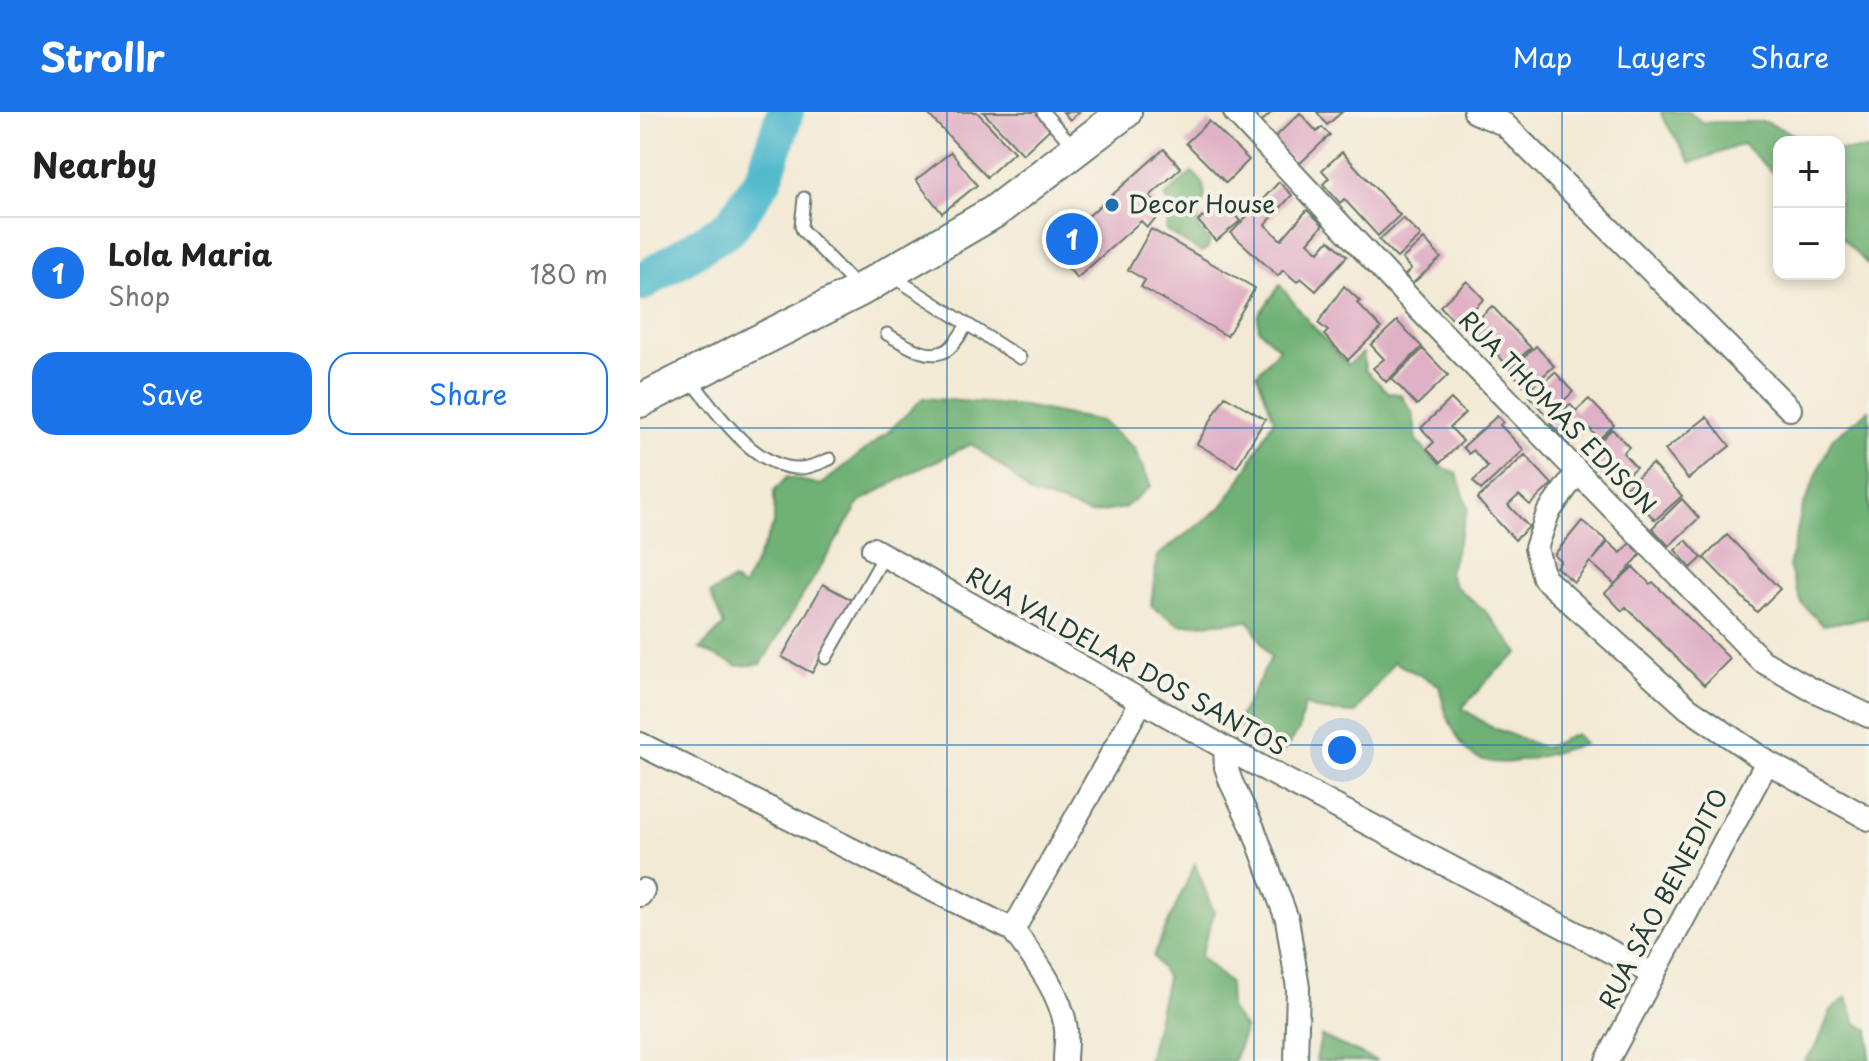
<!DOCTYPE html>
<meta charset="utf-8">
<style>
body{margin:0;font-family:"Playpen Sans",sans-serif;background:#f2f2f2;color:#222}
.controls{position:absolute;right:24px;top:24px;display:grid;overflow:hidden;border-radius:16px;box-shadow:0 4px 12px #0003}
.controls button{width:72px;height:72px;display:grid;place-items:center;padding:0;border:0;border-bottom:2px solid #e0e0e0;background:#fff;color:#222;font:40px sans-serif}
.you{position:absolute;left:702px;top:638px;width:28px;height:28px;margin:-20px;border:6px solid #fff;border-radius:50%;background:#1a73e8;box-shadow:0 0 0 12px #1a73e833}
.badge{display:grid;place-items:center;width:52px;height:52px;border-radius:50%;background:#1a73e8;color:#fff;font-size:26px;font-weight:700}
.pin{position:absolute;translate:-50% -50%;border:4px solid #fff;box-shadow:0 2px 8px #0006}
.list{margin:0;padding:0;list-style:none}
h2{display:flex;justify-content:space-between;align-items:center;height:104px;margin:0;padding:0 32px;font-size:34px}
h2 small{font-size:26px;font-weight:400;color:#767676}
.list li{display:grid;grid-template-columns:52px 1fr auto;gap:24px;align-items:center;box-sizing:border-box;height:112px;padding:0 32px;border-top:2px solid #e0e0e0}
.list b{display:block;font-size:30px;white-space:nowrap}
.list p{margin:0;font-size:26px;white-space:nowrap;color:#767676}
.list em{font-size:26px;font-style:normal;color:#767676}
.actions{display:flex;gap:16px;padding:24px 32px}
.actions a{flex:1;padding:18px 0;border:2px solid #1a73e8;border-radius:24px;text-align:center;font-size:28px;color:#1a73e8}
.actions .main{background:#1a73e8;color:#fff}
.map{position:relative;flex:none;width:1229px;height:949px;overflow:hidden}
header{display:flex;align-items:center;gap:48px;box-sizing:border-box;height:112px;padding:0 40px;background:#1a73e8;color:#fff}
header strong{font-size:38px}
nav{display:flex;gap:44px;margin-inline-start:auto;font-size:28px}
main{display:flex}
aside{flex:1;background:#fff}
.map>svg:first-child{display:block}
.forest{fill:#6fb174;stroke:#477754;stroke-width:2}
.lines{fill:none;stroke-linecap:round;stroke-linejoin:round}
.river{stroke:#4fb9cc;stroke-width:38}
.building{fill:#e0b0c6}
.lane-casing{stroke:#697a6c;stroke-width:15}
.street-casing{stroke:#697a6c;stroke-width:26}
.secondary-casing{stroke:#697a6c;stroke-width:36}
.lane{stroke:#fff;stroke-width:11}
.street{stroke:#fff;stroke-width:22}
.secondary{stroke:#fff;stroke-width:32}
.grid{fill:none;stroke:#1f6fb2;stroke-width:2;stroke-opacity:0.55}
.poi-dot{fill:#1f6fb2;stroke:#f7f3e8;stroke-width:3}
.labels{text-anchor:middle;stroke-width:8;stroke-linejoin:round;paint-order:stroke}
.poi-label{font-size:24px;fill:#1f3d34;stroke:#f7f3e8;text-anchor:start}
.street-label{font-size:24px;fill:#1f3d34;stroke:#f7f3e8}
</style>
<header>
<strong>Strollr</strong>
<nav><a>Map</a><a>Layers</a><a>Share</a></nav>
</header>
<main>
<aside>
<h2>Nearby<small></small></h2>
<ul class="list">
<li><span class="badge">1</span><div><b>Lola Maria</b><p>Shop</p></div><em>180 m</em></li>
</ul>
<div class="actions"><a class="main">Save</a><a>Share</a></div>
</aside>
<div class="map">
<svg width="1229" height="949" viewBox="0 0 1229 949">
<rect width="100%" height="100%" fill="#f7f3e8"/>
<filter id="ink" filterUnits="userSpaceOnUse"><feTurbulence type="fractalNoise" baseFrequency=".0125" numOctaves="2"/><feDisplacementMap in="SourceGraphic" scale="16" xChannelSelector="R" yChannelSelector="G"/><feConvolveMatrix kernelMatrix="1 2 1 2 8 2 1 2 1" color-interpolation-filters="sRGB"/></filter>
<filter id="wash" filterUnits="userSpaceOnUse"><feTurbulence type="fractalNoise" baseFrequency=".006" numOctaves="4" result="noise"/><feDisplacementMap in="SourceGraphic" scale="32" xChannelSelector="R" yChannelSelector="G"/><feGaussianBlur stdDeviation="1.8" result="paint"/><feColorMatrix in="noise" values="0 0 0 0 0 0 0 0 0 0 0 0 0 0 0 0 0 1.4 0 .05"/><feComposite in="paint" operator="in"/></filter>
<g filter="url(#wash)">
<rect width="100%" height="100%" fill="#f3ead5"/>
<!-- forest -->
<path class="forest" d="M1021 0H1049L1062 10H1126L1171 30H1139V67L1103 32 1051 51 1023 6Z
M1199 38H1229V154L1199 123Z
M552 60C568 72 568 87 557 102L559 118 570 128 568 136 561 140 526 119 530 96 525 84Z
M640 173 669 210 708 253 723 241 725 258 749 281 760 282 773 301 777 329 798 353 817 362 828 396 809 461 814 473 845 499 879 541 854 561 822 596 849 614 904 636 936 622 944 632C912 640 858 664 829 641 825 637 821 631 818 626 807 608 803 593 799 573L754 550 716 601 683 599 664 593 659 618 643 640 595 613 631 546 609 509 540 513 511 494 517 444 582 395 604 362 634 307 617 262 639 236 619 218 618 204Z
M283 286 383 294 461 309 494 336 511 374 484 396 450 402 419 390 391 382 371 362 331 332 275 359 220 390 121 552 98 554 60 537 84 513 70 482 93 468 103 476 134 412V379L147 365 181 373 249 319Z
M1229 298V506L1183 513 1162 492 1149 455 1162 397 1192 327Z
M555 752 574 801 560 845 589 871 590 896 605 917 594 949H508L527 866 513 844Z
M1207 885 1216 911 1229 918V949H1164L1177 933 1191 898Z
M681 924 737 949H676Z"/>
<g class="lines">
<!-- river -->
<path class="river" d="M0 171 90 115 124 66 145 0"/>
</g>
<g id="blocks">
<!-- building -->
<path class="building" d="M286 0H337L374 40 347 65Z
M343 0H402L414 13 383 42Z
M423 0H439L430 8Z
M604 0H632L617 14Z
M677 0H702L687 13Z
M660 1 677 20 682 15 690 23 657 54 632 28Z
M569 9 609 48 586 71 546 31Z
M524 37 541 56 510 84 524 100 507 115 501 109 437 166 411 137Z
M311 40 337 73 302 101 276 68Z
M702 40 760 103 738 124 704 87 700 91 683 72 689 66 682 58Z
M639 70 652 83 625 113 641 128 667 98 683 113 668 130 679 140 689 128 707 144 676 179 661 166 657 170 643 158 638 164 591 121Z
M580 86 600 109 576 129 558 109 572 97 569 94Z
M763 106 781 124 757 146 739 128Z
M511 117 615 176 587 224 501 175 505 168 488 158Z
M784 127 801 146 772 172 765 163 771 157 762 147Z
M827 169 844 187 817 212 800 194Z
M704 174 720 189 717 191 741 216 708 248 684 223 688 219 678 211Z
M852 194 891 236 869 255 831 214Z
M757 209 782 235 746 270 733 256 744 247 731 233Z
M896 234 914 254 888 278 870 258Z
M783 237 808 263 777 293 752 267Z
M915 260 933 280 907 304 889 284Z
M585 284 625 307 597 355 557 332Z
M811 287 825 301 810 315 823 329 800 351 787 337 794 330 781 316Z
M949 287 974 313 959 327 948 315 929 332 910 311 930 292 936 299Z
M857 304 863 310 860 313 884 338 841 378 833 369 848 355 833 338 829 342 823 335Z
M1067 305 1090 334 1048 367 1025 338Z
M972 317 989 335 983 341 996 355 978 371 965 357 962 359 946 342Z
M885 343 912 372 890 393 879 383 868 393 889 415 875 428 837 387Z
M1012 352 1042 384 1015 408 985 376Z
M1042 387 1059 406 1029 434 1012 416Z
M942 409 967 429 953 448 968 430 981 441 990 431 1002 441 975 472 950 450 934 470 916 455 921 449 914 443Z
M1087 423 1140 477 1117 500 1064 446Z
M1046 428 1062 446 1051 456 1035 438Z
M993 455 1010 472 1013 470 1090 547 1064 573 986 495 982 499 965 481Z
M183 472 212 488 172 561 142 545Z"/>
</g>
</g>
<g filter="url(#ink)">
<use href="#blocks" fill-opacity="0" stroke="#697a6c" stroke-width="2"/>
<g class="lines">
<!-- lane casing -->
<g class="lane-casing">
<path id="lane" d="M403 0 433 34
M164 86 161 114 163 119 217 175
M252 164 380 246
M247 222C263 231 288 250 307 238 315 233 321 221 327 213
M51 268C76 299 115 358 160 356 170 356 180 351 190 347
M186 546 244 444"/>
</g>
<!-- street casing -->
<g class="street-casing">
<path id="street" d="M595 0 781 199 1122 549 1169 576 1229 604
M835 0 864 12 1150 297
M937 360 908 401 896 436 904 466 1048 596 1127 650 1229 707
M233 437 585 636 1013 862
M0 632 373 818C394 847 421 880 426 917 427 927 425 939 425 949
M585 636 586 655 591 670 613 716 647 807 658 876 656 949
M0 783 3 778
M373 818 501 590
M967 949 1127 650"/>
</g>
<!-- secondary casing -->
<g class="secondary-casing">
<path id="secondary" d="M0 289 220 178 354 100 485 0"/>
</g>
<!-- lane -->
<use href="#lane" class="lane"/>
<!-- street -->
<use href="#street" class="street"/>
<!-- secondary -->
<use href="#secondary" class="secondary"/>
</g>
</g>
<!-- grid -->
<path class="grid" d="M307 0V949M614 0V949M922 0V949M0 316H1229M0 633H1229"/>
<!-- markers -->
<circle class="poi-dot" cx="472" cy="93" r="8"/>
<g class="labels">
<!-- poi labels -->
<g class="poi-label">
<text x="488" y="101">Decor House</text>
</g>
<!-- street labels -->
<g class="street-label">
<text transform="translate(917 301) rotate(46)" y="8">RUA THOMAS EDISON</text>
<text transform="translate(486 550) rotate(29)" y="8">RUA VALDELAR DOS SANTOS</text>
<text transform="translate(1024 787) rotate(-62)" y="8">RUA SÃO BENEDITO</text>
</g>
</g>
</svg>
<div class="controls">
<button>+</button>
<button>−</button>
</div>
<div class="you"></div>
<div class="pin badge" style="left:432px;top:127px">1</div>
</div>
</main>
